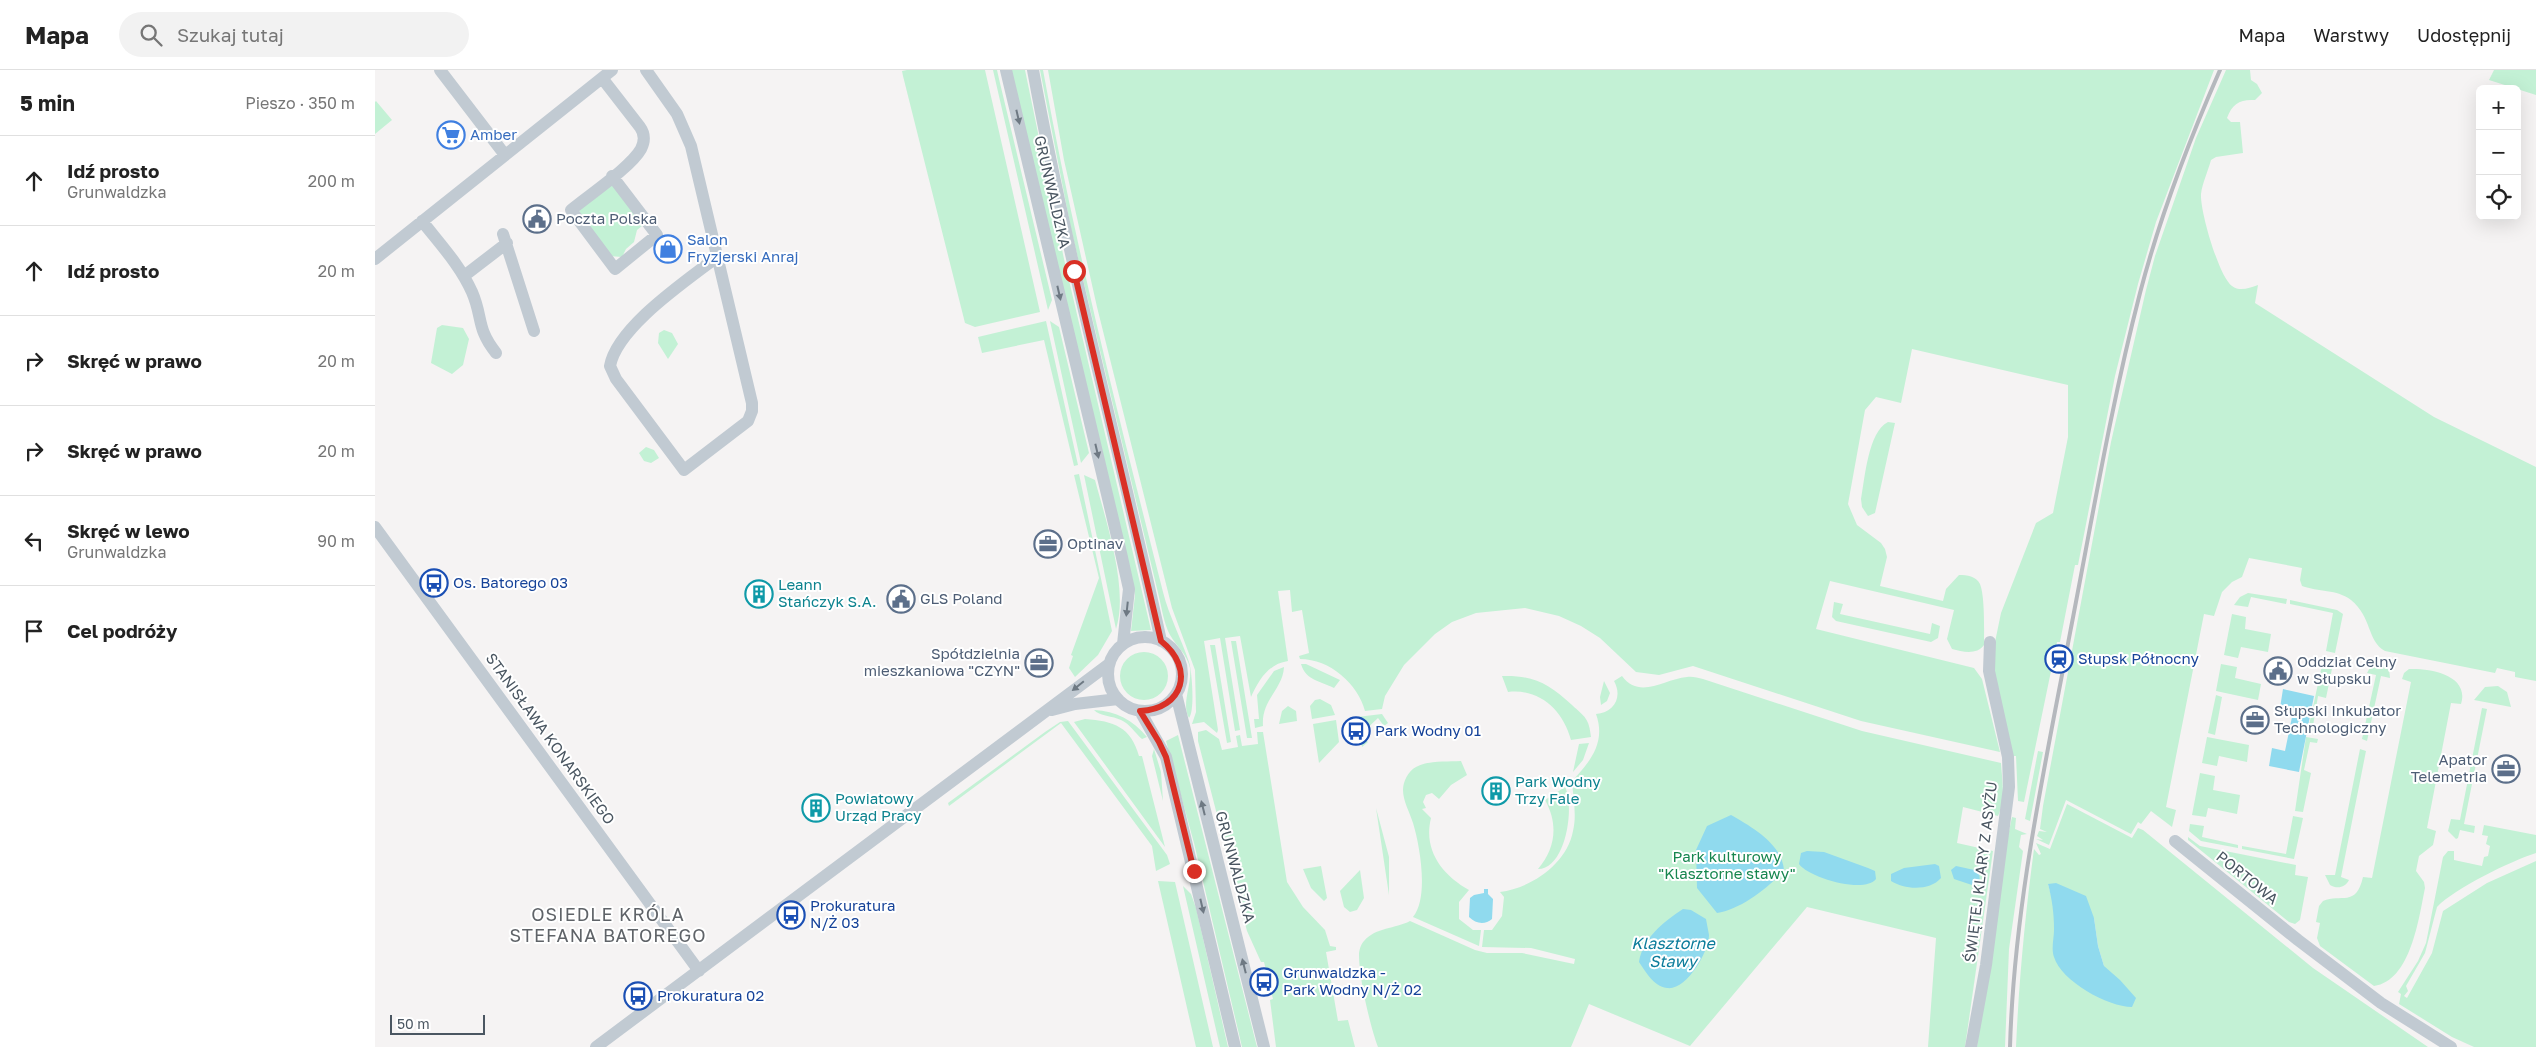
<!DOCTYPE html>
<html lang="pl">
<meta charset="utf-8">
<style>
body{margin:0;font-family:"Golos Text",sans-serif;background:#f2f2f2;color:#222}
.controls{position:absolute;right:15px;top:15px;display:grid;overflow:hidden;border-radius:8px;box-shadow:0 5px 20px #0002}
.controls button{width:45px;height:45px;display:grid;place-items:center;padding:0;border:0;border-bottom:1px solid #e0e0e0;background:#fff;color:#222;font:25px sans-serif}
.scale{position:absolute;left:15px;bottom:12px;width:95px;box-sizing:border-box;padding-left:5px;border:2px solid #4a5661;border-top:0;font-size:14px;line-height:18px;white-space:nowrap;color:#4a5661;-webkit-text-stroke:4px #fff;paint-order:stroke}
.stop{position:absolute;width:15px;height:15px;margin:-11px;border:4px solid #d93025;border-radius:50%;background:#fff}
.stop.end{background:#d93025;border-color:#fff;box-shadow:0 1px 5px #0008}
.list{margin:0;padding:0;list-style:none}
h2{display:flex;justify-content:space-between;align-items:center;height:65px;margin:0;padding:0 20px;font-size:21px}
h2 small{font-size:16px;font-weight:400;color:#767676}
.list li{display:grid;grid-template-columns:32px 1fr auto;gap:15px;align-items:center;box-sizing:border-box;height:90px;padding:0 20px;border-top:1px solid #e0e0e0}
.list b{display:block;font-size:19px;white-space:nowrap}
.list p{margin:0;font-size:16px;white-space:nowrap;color:#767676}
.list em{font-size:16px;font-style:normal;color:#767676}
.icon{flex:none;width:28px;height:28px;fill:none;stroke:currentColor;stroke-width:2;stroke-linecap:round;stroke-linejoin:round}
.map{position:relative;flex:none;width:2161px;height:977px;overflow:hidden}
header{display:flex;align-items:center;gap:30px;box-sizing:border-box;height:70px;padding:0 25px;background:#fff;border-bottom:1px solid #e0e0e0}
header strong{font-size:24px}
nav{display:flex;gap:28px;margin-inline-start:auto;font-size:18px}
.search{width:350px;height:45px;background:#f2f2f2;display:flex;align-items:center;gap:12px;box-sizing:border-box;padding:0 18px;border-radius:28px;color:#767676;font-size:19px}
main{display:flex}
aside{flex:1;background:#fff}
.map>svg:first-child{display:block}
.green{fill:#c3f1d5;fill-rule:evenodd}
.water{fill:#90daee}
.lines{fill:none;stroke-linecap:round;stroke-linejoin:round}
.minor{stroke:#c1cad2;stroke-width:12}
.rail{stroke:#b5b8bd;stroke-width:4}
.oneway{fill:#6e7983}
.route{stroke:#d93025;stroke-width:6}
.labels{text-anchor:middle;stroke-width:4;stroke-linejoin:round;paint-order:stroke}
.shop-label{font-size:15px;fill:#366cbe;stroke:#fff;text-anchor:start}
.street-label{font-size:15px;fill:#4a5661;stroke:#fff}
.service-label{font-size:15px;fill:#4e5e75;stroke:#fff;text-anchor:start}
.transit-label{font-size:15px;fill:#164399;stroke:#fff;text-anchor:start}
.culture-label{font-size:15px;fill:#0d838f;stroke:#fff;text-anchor:start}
.park-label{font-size:15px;fill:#17864f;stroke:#fff}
.water-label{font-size:16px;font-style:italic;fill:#0c7c9b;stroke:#fff}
.quarter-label{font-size:18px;letter-spacing:1px;fill:#5f6368;stroke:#fff}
</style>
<header>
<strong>Mapa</strong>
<div class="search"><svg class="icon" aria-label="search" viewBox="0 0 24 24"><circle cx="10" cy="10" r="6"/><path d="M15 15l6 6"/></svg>Szukaj tutaj</div>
<nav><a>Mapa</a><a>Warstwy</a><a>Udostępnij</a></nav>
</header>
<main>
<aside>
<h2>5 min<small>Pieszo · 350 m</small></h2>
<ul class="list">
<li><svg class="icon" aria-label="ahead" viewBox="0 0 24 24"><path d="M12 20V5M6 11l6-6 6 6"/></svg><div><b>Idź prosto</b><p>Grunwaldzka</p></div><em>200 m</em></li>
<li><svg class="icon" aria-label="ahead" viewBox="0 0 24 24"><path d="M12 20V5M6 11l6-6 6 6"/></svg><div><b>Idź prosto</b></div><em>20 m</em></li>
<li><svg class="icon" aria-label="right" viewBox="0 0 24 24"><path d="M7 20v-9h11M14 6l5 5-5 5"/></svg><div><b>Skręć w prawo</b></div><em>20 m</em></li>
<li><svg class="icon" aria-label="right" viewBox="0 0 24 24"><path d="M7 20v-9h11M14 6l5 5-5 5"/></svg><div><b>Skręć w prawo</b></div><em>20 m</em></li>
<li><svg class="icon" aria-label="left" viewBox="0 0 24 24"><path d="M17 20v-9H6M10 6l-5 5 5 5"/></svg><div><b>Skręć w lewo</b><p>Grunwaldzka</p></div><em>90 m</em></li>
<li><svg class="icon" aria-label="arrive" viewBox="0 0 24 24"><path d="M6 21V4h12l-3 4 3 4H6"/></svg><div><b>Cel podróży</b></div></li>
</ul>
</aside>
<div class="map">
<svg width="2161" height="977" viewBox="0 0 2161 977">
<rect width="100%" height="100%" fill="#f5f3f3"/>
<!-- green -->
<path class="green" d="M532 0H610L665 242 600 257 590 253 528 6 527 1Z
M618 0H622L624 9 677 230 673 240Z
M636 0H650L689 189 776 560 756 561 760 525Z
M665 0H668C700 176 744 349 788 522 794 546 806 568 814 592 817 601 820 641 814 648 806 634 817 615 815 598 812 584 802 577 795 565 789 554 787 539 784 527L696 159Z
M673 0H1839L1781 152 1763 214 1740 306 1703 495H1700L1685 572H1682L1649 732 1643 731 1641 686H1637L1619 599 1620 572 1626 543 1661 453 1678 443 1693 367V315L1537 279 1526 333 1501 327 1490 340 1473 434 1482 455 1506 473 1510 479 1512 487 1505 516 1568 531 1571 519 1584 505C1592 505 1601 506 1605 514 1610 526 1609 561 1609 575 1602 585 1588 582 1577 579L1572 569 1579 540 1455 511 1441 559 1599 598 1607 609 1625 682 1486 651 1318 596 1284 605 1261 602 1225 568 1206 556 1184 546 1150 538 1101 543 1077 552 1060 564 1029 595 1010 626 1007 639 990 641C983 614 955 589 925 589L924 586 934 583 927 540 917 542 915 520 903 521 913 591C893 594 884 610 876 627L865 566 850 568 865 660 860 661 845 568 829 571 843 660 842 663 829 652 817 654 821 642 820 600 797 538 722 237 689 90Z
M1851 0H1875L1876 10 1882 14 1887 23 1880 30C1865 29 1857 34 1852 48L1856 52H1865L1868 83 1841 87 1836 90C1833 101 1827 114 1826 124 1825 141 1844 207 1857 216 1865 222 1874 218 1883 215L1880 233 2059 347 2161 397V611L2140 607V602L2122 598 2120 603 2010 581C1992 571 1997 547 1976 530 1962 519 1943 522 1927 516L1925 510 1927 498 1874 488 1867 507 1857 512 1847 522 1839 546 1829 544 1791 737 1801 740 1797 757 1776 741 1766 754 1763 752 1756 764 1691 730 1674 775 1661 769 1668 770 1662 766 1664 761 1672 762 1665 759 1668 736 1736 372 1771 220 1780 186 1821 68Z
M2119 0H2161V25L2114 10Z
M1 31 17 50 0 64V32Z
M234 114 241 116 267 152V156L262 160 259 172 251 179 247 187 234 186 204 143 205 138Z
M671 251 703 395 699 396 669 270 607 283 603 267Z
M675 251 684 257 714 383 706 393Z
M67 255 88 258 94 269 88 295 77 304 56 293 62 258Z
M289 260 297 263 303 274 293 289 283 273 284 263Z
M1513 352 1520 353 1500 443 1493 446 1487 437 1486 429C1490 408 1493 362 1513 352Z
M271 377 279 380 284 388 276 393 269 391 264 383Z
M704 404 737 561 723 585 700 607 694 598 698 586 696 585 724 508 699 405Z
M709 405 720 410C731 451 754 519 741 559Z
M1873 523 1912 529 1911 534 1876 527 1873 537 1859 535 1865 527Z
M1915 530 1962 540 1968 544 1960 583 1951 581 1958 543 1915 534Z
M1459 532 1468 534 1465 544 1555 564 1557 553 1565 556 1563 568 1556 572 1461 551 1457 547Z
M1857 544 1871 547 1870 559 1896 564 1893 582 1866 577 1863 588 1849 585Z
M856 571H861L877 668H872Z
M835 575H840L856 672 852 673Z
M745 606a24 24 0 1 1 48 0a24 24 0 1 1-48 0Z
M1949 586 1959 589 1951 628 1943 626 1938 656 1945 658 1944 662 1933 660Z
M2005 593 2014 599 2015 608 2006 606 1992 671 1987 669 2001 605 1992 603 1997 594Z
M926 594H931L965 610 959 618C946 611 931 611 926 594Z
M1846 594 1862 597 1860 608 1886 614 1883 630 1841 621Z
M909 597C908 619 886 630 888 656L880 658 879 649H884L882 625 899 601Z
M2034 599C2055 598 2095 605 2086 634L2076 633 2052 758 2061 761 2058 775 2044 786 2041 801 2049 812 2050 818C2044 847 2036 911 1999 916L1945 876 1942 868 1945 853 1941 852 1944 836 1948 831C1966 823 1981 838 1988 807L1997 808 2036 612 2027 609 2029 603Z
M1127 606C1159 605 1174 614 1197 635 1210 647 1214 648 1216 667L1196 670C1188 640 1164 618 1133 622Z
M1247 606C1265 630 1289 609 1312 607 1317 606 1323 608 1328 609L1487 661 1626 693C1627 710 1631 730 1623 746L1588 737 1582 773 1618 781 1590 977H1553L1561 868 1432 837 1315 976 1214 934 1196 977H1003C995 956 984 908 984 885 984 880 986 874 989 871 1001 857 1020 859 1035 851L1100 880 1112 883H1147L1199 894 1200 889 1156 878 1107 877 1109 860H1117L1127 846 1129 827 1125 822C1156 818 1192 794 1198 761 1202 745 1198 727 1197 711 1216 691 1231 672 1221 644 1239 643 1248 627 1239 611Z
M1229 611 1235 623 1232 631 1226 635 1225 627Z
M2123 616 2132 622 2136 637 2099 630 2110 617Z
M1841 625 1847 627 1840 665 1833 663Z
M945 629 956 635 960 645 937 649 935 636 940 630Z
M913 636 921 641 922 651 904 654 907 641Z
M2107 638 2112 639 2089 754 2100 756 2099 763 2085 760 2083 768 2081 769 2073 761 2076 749 2085 750Z
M719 640C741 641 758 650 772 667L767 669C760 663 755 654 746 650 738 646 724 646 719 640Z
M1007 644 1013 653 1009 656 1003 648 985 665 993 672 987 677 982 647Z
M710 649C739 651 756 657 764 686H767L790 777 699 652Z
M961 650 964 672 944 693 938 654Z
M693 651 792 785 795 794 781 801 777 776 686 653 574 736 573 733 670 662 685 652Z
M831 660 844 669 847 680 863 677 861 666 865 665 867 676 883 674 882 662H888L912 812 928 837 950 860 955 876 961 877V880L951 882 963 951 973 950 980 977H901L895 930 898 929 889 892H886L872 861 823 671V662Z
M803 665 882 977H867L819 773 791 671Z
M1832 667 1874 675 1872 692 1844 686 1842 696 1827 693Z
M1931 667 1943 669 1942 673 1935 672 1929 700 1936 703 1928 742 1920 741Z
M1214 673 1208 690 1198 702 1204 674Z
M779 679 786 702 788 731 777 686Z
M1985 679 1991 681 1966 807 1974 810C1970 818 1962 819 1955 815L1950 805H1960Z
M1663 681 1668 682 1655 751 1650 749Z
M1086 691 1092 705 1076 715 1064 729 1057 723 1051 725 1048 732 1051 738 1047 739 1056 748C1048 780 1067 805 1094 820L1084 832V849L1098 860H1106L1104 876 1038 847C1054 828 1045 776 1038 753 1035 743 1028 731 1028 720 1028 712 1033 701 1041 697 1054 690 1072 692 1086 691Z
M1825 703 1840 706 1838 720 1865 725 1862 744 1833 738 1831 747 1817 745Z
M1190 717C1200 736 1191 799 1163 799 1180 779 1184 755 1170 730Z
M1692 734 1757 768 1763 758 1768 760 1938 898 2053 977H1641C1644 910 1650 846 1659 779L1664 785 1666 784 1661 773 1675 779ZM1673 814 1719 848 1723 876 1729 896 1679 859V835Z
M1001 738 1014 787V825Z
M1918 746 1928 748 1919 789 1867 779V776L1911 784Z
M1637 747 1641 748 1640 759 1652 764 1646 765 1644 777 1648 781 1634 879 1630 977H1602L1629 785Z
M1815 754 1829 756 1827 767 1863 775V778L1826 771 1814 761Z
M2109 755 2161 765V783C2136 791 2080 818 2062 837L2050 883 2031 916 2033 921 2029 926 2032 928 2057 883 2068 841 2112 813 2161 791V977H2099L2077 967 2024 934 2026 924 2023 922 2043 891 2051 873 2068 787 2073 781H2079V790L2107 796 2109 787 2113 786 2115 776 2111 774 2113 766 2107 765Z
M1813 767 1825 776 1921 795 1920 805 1933 807 1925 850 1920 854 1914 852 1813 770Z
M946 796 952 828 949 831 936 818 928 799Z
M985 800 989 828 982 840 975 842 969 837 965 821Z
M783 811 800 812 838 977H821Z
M808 816 816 824 821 838 853 977H845Z"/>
<!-- water -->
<path class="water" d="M1908 619 1939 626 1924 702 1894 696 1897 678 1910 681 1918 642 1905 638Z
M1356 745C1377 757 1407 774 1409 800 1395 817 1365 840 1342 843L1322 818 1321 780 1332 756Z
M1432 781 1449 782 1493 798 1500 801 1501 809C1490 824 1434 808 1424 794L1426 783Z
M1560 794 1564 796 1566 808C1555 821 1530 820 1516 811V804L1529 798Z
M1581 796 1604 801 1605 813 1597 815 1579 809 1576 800Z
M1681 813 1711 826 1719 848 1723 876 1729 896 1745 910 1761 928 1757 937C1733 937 1686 911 1679 887 1676 879 1679 868 1679 860 1679 843 1677 829 1673 814Z
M1109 819H1113V824L1118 829 1117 849C1110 855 1101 854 1094 847L1095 828 1099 825 1109 823Z
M1308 839 1316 840 1331 849C1332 854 1333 860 1334 865 1334 882 1311 921 1292 918 1278 916 1271 902 1264 892 1268 868 1288 852 1308 839Z"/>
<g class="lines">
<!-- minor -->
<path class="minor" d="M65 0 130 85
M271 0 302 44 316 76 377 333V341L373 351 309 400 241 309 235 296C242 257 311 211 342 187
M631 0 746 483 754 519 748 574
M658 0C693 192 745 381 786 571
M227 8 265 57C270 64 270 71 266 79 256 97 214 125 196 140L240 199 282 165 237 106
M47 151C65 174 85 195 97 222 108 247 101 258 121 283
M128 164 159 261
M0 189 237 0
M89 206 132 173
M0 457 324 901
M733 604a37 37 0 1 1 74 0a37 37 0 1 1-74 0Z
M801 624 889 977
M677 640 700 634 743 629
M765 641 791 687 860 977
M1800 771 1923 870 2006 933 2076 977
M221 977 734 594
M1596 977 1611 895 1634 717 1633 687 1614 601 1615 572"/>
<!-- rail -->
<path class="rail" d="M1635 977C1639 837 1669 701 1695 563 1717 450 1736 335 1765 223 1785 146 1813 73 1845 0"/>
</g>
<!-- one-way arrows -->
<defs><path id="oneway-solid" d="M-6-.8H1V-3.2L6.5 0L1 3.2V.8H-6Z" transform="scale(1.25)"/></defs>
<g class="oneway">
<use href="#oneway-solid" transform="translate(643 47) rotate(77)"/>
<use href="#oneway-solid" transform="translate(684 223) rotate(77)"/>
<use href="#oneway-solid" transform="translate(722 381) rotate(77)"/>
<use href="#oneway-solid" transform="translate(752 539) rotate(96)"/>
<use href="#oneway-solid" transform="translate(703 616) rotate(141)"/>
<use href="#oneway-solid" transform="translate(828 738) rotate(-104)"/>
<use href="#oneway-solid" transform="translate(827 836) rotate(77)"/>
<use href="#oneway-solid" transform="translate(869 896) rotate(-104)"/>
</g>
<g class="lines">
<!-- route -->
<path class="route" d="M699 201 786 571C820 598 809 639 765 641L784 672 791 687 819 801"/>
</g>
<!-- icons -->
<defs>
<g id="supermarket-ring" transform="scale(1.4375)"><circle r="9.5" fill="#fff" stroke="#3f7fe0" stroke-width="1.5"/><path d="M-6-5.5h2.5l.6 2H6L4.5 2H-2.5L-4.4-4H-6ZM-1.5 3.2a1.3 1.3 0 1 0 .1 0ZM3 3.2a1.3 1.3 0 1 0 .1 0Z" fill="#3f7fe0"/></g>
<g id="civic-ring" transform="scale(1.4375)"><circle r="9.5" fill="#fff" stroke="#5c6f8a" stroke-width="1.5"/><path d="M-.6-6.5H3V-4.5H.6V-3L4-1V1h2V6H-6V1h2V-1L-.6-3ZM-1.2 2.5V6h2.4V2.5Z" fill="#5c6f8a"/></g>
<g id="shop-ring" transform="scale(1.4375)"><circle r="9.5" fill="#fff" stroke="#3f7fe0" stroke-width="1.5"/><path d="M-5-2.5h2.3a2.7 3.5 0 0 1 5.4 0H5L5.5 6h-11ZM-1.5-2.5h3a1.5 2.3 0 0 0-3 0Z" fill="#3f7fe0"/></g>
<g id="office-ring" transform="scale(1.4375)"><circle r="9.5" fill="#fff" stroke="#5c6f8a" stroke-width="1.5"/><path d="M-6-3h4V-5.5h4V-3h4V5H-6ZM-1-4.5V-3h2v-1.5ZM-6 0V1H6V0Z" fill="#5c6f8a"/></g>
<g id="bus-ring" transform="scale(1.4375)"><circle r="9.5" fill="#fff" stroke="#1a4fb4" stroke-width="1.5"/><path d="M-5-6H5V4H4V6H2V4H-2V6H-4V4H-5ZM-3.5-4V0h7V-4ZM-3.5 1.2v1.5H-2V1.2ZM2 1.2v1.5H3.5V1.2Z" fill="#1a4fb4"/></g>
<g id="building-ring" transform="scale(1.4375)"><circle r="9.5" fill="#fff" stroke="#0f9aa8" stroke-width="1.5"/><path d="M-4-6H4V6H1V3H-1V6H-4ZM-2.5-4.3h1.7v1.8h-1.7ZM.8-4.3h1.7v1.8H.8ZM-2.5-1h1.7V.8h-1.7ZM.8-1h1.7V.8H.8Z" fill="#0f9aa8"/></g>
<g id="station-ring" transform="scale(1.4375)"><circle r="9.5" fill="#fff" stroke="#1a4fb4" stroke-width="1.5"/><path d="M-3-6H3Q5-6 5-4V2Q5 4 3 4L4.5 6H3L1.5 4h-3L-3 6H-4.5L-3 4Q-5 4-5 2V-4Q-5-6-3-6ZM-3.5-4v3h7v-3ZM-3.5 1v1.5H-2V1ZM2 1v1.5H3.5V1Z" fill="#1a4fb4"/></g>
</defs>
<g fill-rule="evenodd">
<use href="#supermarket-ring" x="76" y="65"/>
<use href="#civic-ring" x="162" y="149"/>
<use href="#shop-ring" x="293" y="179"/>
<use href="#office-ring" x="673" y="474"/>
<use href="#bus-ring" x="59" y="513"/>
<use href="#building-ring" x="384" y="524"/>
<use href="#civic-ring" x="526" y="529"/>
<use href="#station-ring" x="1684" y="589"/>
<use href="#office-ring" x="664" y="593"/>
<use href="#civic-ring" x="1903" y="601"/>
<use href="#office-ring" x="1880" y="650"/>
<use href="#bus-ring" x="981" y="661"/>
<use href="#office-ring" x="2131" y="699"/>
<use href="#building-ring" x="1121" y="721"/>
<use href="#building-ring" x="441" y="738"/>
<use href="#bus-ring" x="416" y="845"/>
<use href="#bus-ring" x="889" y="912"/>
<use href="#bus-ring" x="263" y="926"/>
</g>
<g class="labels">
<!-- shop labels -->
<g class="shop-label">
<text x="95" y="70">Amber</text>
<text x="312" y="175">Salon<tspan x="312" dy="17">Fryzjerski Anraj</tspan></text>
</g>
<!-- street labels -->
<g class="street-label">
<text transform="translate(677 122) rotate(77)" y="5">GRUNWALDZKA</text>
<text transform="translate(175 669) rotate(54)" y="5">STANISŁAWA KONARSKIEGO</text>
<text transform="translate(860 797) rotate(75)" y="5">GRUNWALDZKA</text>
<text transform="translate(1606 802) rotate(-83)" y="5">ŚWIĘTEJ KLARY Z ASYŻU</text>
<text transform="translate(1872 808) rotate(39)" y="5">PORTOWA</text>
</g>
<!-- service labels -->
<g class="service-label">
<text x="181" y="154">Poczta Polska</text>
<text x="692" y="479">Optinav</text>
<text x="545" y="534">GLS Poland</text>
<text x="645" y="589" text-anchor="end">Spółdzielnia<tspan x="645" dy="17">mieszkaniowa "CZYN"</tspan></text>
<text x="1922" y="597">Oddział Celny<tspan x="1922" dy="17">w Słupsku</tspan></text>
<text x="1899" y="646">Słupski Inkubator<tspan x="1899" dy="17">Technologiczny</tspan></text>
<text x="2112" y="695" text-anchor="end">Apator<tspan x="2112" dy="17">Telemetria</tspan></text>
</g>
<!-- transit labels -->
<g class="transit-label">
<text x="78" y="518">Os. Batorego 03</text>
<text x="1703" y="594">Słupsk Północny</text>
<text x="1000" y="666">Park Wodny 01</text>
<text x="435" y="841">Prokuratura<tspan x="435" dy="17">N/Ż 03</tspan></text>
<text x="908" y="908">Grunwaldzka -<tspan x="908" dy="17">Park Wodny N/Ż 02</tspan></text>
<text x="282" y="931">Prokuratura 02</text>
</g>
<!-- culture labels -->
<g class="culture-label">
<text x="403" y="520">Leann<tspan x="403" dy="17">Stańczyk S.A.</tspan></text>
<text x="1140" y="717">Park Wodny<tspan x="1140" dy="17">Trzy Fale</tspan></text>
<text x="460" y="734">Powiatowy<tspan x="460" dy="17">Urząd Pracy</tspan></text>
</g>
<!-- park labels -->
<g class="park-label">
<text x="1352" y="792">Park kulturowy<tspan x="1352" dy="17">"Klasztorne stawy"</tspan></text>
</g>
<!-- water labels -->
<g class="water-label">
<text x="1298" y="879">Klasztorne<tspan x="1298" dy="18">Stawy</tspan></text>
</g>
<!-- quarter labels -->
<g class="quarter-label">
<text x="233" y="851">OSIEDLE KRÓLA<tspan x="233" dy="21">STEFANA BATOREGO</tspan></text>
</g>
</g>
</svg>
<div class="controls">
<button>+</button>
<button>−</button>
<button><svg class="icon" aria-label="locate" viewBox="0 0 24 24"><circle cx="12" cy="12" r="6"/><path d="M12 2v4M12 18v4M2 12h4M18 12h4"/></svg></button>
</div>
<div class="scale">50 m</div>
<div class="stop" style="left:699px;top:201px"></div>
<div class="stop end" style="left:819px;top:801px"></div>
</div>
</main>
